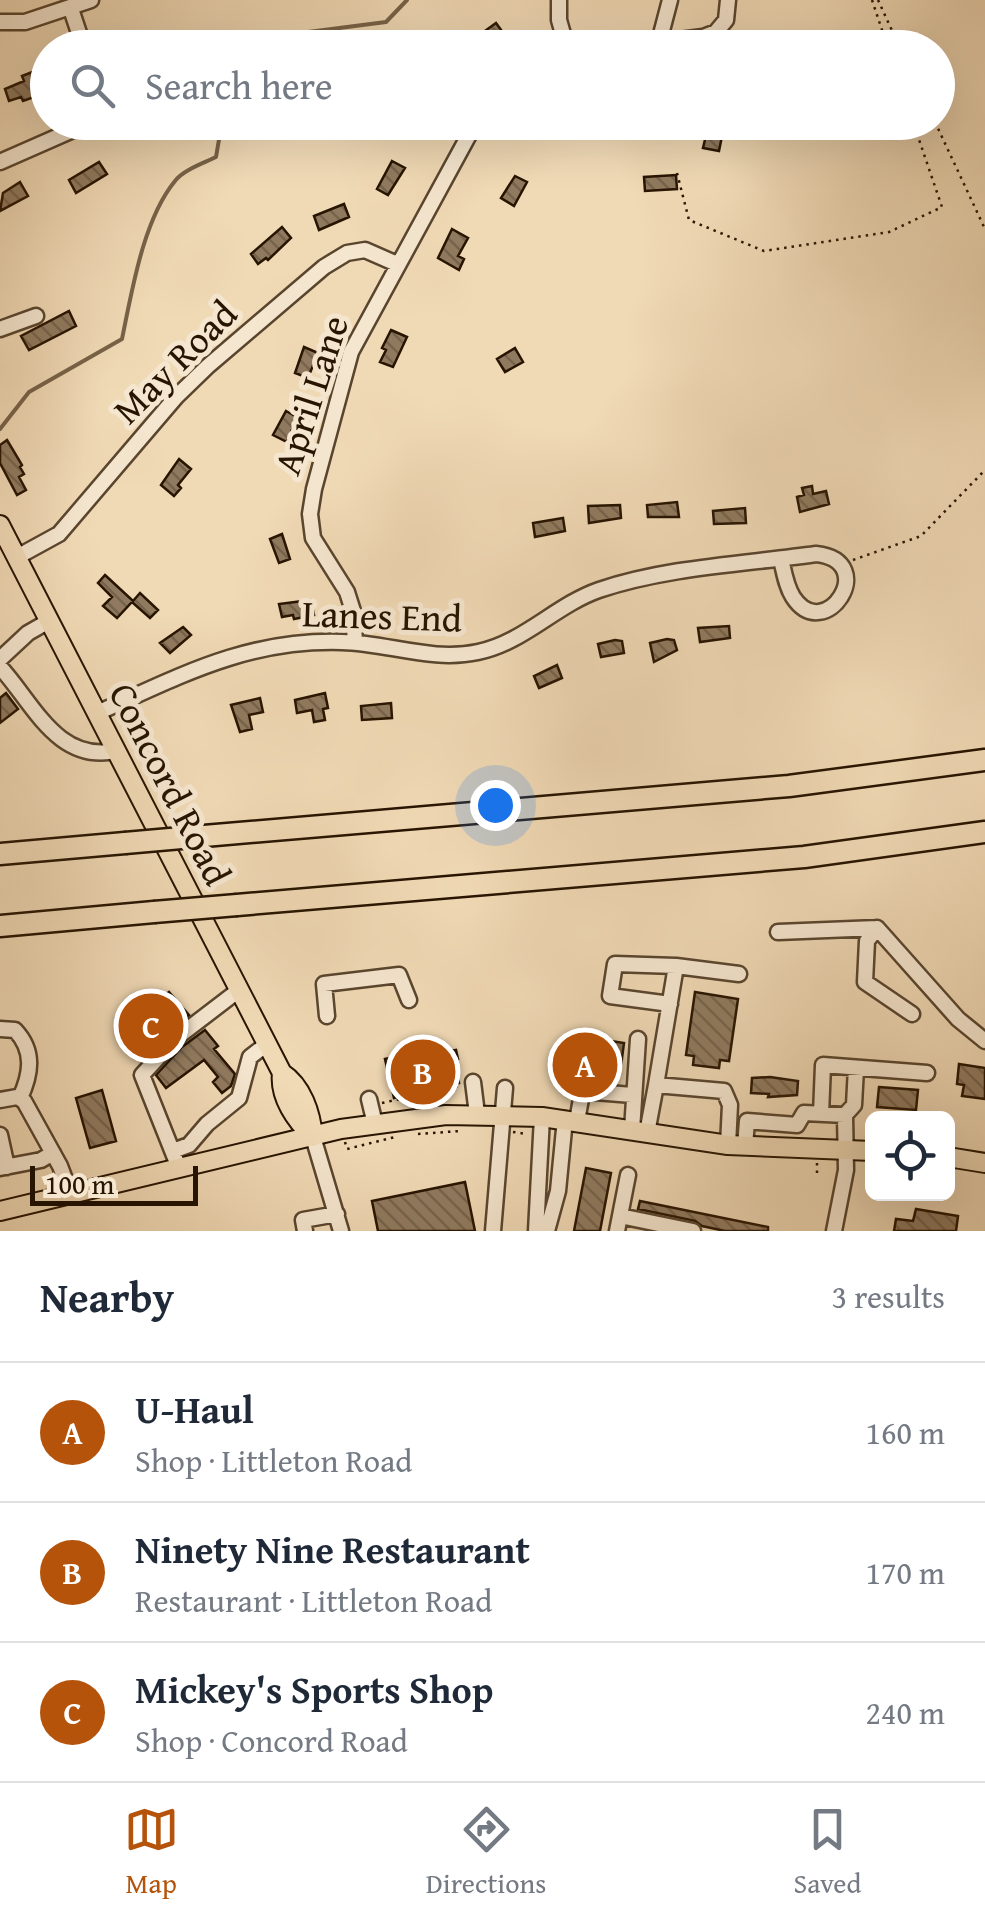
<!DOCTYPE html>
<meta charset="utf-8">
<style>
body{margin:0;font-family:"Gentium Book Plus",serif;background:#f6f6f7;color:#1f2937}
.controls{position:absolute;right:30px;bottom:30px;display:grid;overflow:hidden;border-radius:15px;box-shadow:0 10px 40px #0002}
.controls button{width:90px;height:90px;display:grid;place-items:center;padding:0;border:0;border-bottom:2px solid #e0e1e3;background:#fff;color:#1f2937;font:50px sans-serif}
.scale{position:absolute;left:30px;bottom:25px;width:168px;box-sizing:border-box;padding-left:10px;border:5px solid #271401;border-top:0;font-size:28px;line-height:35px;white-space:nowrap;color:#271401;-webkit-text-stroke:8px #f5e6cf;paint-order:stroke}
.you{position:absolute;left:495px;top:805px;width:35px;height:35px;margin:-25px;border:8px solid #fff;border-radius:50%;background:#1a73e8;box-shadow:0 0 0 15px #1a73e833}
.badge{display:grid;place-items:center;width:65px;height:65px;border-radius:50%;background:#b45309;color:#fff;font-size:32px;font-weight:700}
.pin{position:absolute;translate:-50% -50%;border:5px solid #fff;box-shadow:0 2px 10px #0006}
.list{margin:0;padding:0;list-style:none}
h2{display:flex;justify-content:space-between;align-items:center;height:130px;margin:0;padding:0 40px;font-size:42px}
h2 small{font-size:32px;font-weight:400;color:#747a83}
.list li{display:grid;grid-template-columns:65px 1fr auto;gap:30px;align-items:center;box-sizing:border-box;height:140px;padding:0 40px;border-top:2px solid #e0e1e3}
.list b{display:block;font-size:38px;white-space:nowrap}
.list p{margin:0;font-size:32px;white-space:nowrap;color:#747a83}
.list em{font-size:32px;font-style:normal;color:#747a83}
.icon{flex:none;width:55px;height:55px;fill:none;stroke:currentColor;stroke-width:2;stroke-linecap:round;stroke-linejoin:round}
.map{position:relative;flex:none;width:985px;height:1231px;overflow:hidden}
.search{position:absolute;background:#fff;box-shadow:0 10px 40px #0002;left:30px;right:30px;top:30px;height:110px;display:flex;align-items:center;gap:25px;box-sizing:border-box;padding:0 35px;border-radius:55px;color:#747a83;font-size:38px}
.sheet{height:550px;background:#fff}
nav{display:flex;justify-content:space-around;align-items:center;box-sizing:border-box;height:140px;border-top:2px solid #e0e1e3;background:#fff;font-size:28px;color:#747a83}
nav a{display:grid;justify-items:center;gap:5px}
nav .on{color:#b45309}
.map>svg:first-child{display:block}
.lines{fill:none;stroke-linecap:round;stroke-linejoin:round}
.stream{stroke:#776248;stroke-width:4}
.building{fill:url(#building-back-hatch);stroke:#271401;stroke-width:2.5}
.minor-casing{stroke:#59452e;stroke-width:19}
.major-casing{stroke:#271401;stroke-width:22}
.highway-casing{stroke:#271401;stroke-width:25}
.path{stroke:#271401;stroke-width:2.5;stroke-dasharray:2.5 5;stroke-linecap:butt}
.minor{stroke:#f5e6cf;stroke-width:14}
.major{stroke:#f0d9b5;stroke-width:18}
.highway{stroke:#f0d9b5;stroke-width:20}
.highway-bridge-casing{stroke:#271401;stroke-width:25;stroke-linecap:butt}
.highway-bridge{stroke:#f0d9b5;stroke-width:20}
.labels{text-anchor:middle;stroke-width:10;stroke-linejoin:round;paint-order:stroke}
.street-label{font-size:38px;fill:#271401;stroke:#f5e6cf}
</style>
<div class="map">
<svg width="985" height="1231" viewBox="0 0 985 1231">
<defs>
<pattern id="building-back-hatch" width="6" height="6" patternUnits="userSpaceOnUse" patternTransform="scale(2.5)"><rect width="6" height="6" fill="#907a5f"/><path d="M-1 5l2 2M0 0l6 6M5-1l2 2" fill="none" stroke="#76634c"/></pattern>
</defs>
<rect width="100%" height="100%" fill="#f0d9b5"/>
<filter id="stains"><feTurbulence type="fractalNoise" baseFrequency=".002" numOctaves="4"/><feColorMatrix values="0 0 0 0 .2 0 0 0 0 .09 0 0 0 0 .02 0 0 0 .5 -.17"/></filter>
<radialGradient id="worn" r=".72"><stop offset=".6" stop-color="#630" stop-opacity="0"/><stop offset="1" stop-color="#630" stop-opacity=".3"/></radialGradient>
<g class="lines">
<!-- stream -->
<path class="stream" d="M268 48 277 36 386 22 407 0
M0 429 29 392 122 339C132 291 143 220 175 181 183 170 204 163 216 157L222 122"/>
</g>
<!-- building -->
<path class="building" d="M496 23 504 34 488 48H476L471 41Z
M35 71 37 78 48 74V87L39 90 40 95 23 101 21 97 9 101 5 89 24 81 22 76Z
M709 123 724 126 719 151 703 148Z
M392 161 405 168 388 195 377 189Z
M99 162 107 174 76 193 69 180Z
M676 175 677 189 645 191 644 177Z
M515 176 527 182 514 206 501 198Z
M20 182 28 196 0 211 3 193Z
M344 204 349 217 319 230 314 216Z
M282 227 291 238 268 260 266 258 258 264 251 254Z
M452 229 468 238 458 256 464 259 459 270 438 258Z
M69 311 76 326 29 350 21 336Z
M391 330 407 337 393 367 380 362 386 350 382 348Z
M304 347 318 353 308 378 295 373Z
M515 348 523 362 505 372 497 359Z
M286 411 297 417 287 442 273 435Z
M7 440 22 465 20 467 24 474 19 477 26 490 17 495 0 463V445Z
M179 459 191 469 178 485 181 488 174 496 161 485Z
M812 486 813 494 826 491 829 504 800 512 797 497 804 495 802 488Z
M677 502 679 517H648L647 505Z
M620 505 621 518 589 523 588 506Z
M745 508 746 523 714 524 713 511Z
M563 518 565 531 535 537 533 523Z
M282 534 290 559 279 563 270 539Z
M105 575 133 601 140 593 158 610 150 618 132 602 117 618 103 606 112 597 98 583Z
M311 600 314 615 294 619 293 615 282 617 279 604Z
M729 626 730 638 700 642 698 628Z
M183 627 191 635 170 653 160 643Z
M667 639 674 640 677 650 654 662 650 643Z
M615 640 622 641 624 653 601 657 598 644Z
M557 665 562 678 539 688 534 676Z
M6 693 18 709 0 723V698Z
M325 693 328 708 323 709 325 720 314 722 312 710 297 713 295 700Z
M260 698 263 712 249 715 252 729 240 732 231 705Z
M391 703 392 718 362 720 361 706Z
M169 992 189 1015 142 1055 116 1018 136 1003 143 1013Z
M695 992 738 999 729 1061 720 1060 719 1068 693 1065 694 1056 686 1055Z
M205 1030 218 1046 214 1049 235 1074 231 1086 222 1093 213 1082 218 1077 204 1060 166 1088 156 1075 182 1047Z
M611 1041 624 1043 620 1073 597 1070 598 1056 609 1057Z
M418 1043 420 1054 443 1048 444 1052 456 1050 458 1059 454 1060 459 1083 394 1098 385 1059 399 1056 397 1048Z
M959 1064 985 1068V1099L962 1096 964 1085 957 1084Z
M770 1077 798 1081 797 1095 768 1097 769 1094 751 1093 752 1078Z
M879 1087 918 1090 916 1110 877 1107Z
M102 1090 116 1141 90 1148 76 1098Z
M586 1168 611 1173 600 1231H574Z
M465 1182 475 1231H378L372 1201Z
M640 1201 768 1227V1231H725L702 1226 695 1221 638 1209Z
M916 1209 958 1216 956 1231H894L896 1219 913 1221Z"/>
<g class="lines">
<!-- minor casing -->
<g class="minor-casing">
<path id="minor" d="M559 0V20L567 48
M71 9 84 48
M0 22H25L91 0
M659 42 670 0
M617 48 703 37 716 32 726 20 728 0
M0 162 91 122
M0 329 36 316
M17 557 59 534 176 397 208 366 324 267 347 253 365 250 397 264
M355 642 353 611 347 592 313 538 310 514 314 489 351 352 476 122
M0 659 28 633 49 621
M0 667C34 704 57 763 116 751
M97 713C180 676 247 639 342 642 388 643 432 662 478 652 523 643 556 605 599 590 667 567 745 564 816 554 881 561 825 646 793 597 786 586 784 572 781 559
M778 932 877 928
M670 1004 610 996 615 964 676 966
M912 1014 865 982 867 941 877 928 958 1019 985 1041
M327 1016 324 984 399 975 409 1000
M0 1029 15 1030C35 1051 31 1074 20 1098
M473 1082 477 1114
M656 1085 676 966 739 974
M583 1091 632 1095
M369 1099 375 1124
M0 1100 17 1097 24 1101 60 1166 71 1195
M821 1114 823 1065 927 1073
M845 1115 854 1105 856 1068
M577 1121 588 1060
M632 1130 638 1039
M647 1133 656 1085 724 1091 730 1105 728 1145
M0 1135 7 1167
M313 1137 341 1231
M745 1146 747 1121 797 1125 804 1113 845 1115 846 1170 834 1231
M173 1151 189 1145 207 1124 239 1098 250 1057 267 1044
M0 1168 41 1160 53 1153
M179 1168 142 1075 175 1039 239 990
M620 1216 693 1231
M305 1231 303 1220 337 1214
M493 1231 505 1088
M536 1231 542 1117
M547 1231 558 1191 565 1119
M617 1231 628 1175"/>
</g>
<!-- major casing -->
<g class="major-casing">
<path id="major" d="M0 525 282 1073C279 1097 296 1121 313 1137
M282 1073C302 1086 311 1113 313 1137
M948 1157 985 1163
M0 1211 341 1129 446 1115 542 1117 728 1145 872 1151"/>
</g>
<!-- highway casing -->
<g class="highway-casing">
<path id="highway" d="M204 836 789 786 985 760
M0 854 125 843
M237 905 804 857 985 832
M0 926 154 912"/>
</g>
<!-- path -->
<path class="path" d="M872 0 888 48
M878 0 900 48
M935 122 985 229
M677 173 689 220 764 251 889 232 942 207 913 122
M853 560 921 536 985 470
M382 1103 462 1085
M513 1132 527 1134
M418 1134 460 1131
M345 1142 347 1149 395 1137
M817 1173V1161"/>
<!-- minor -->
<use href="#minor" class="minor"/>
<!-- major -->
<use href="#major" class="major"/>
<!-- highway -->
<use href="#highway" class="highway"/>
<!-- highway-bridge casing -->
<g class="highway-bridge-casing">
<path id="highway-bridge" d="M125 843 204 836
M154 912 237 905"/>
</g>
<!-- highway-bridge -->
<use href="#highway-bridge" class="highway-bridge"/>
</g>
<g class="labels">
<!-- street labels -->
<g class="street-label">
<text transform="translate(175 362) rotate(-45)" y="13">May Road</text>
<text transform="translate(311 395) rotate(-72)" y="13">April Lane</text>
<text transform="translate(382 616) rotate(2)" y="13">Lanes End</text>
<text transform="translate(170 784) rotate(63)" y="13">Concord Road</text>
</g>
</g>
<rect width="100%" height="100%" filter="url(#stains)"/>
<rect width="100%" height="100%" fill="url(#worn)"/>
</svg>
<div class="controls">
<button><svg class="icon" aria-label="locate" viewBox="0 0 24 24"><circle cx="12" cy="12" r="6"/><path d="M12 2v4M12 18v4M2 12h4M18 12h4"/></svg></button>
</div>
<div class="scale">100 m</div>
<div class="you"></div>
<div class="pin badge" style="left:585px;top:1065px">A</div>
<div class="pin badge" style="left:423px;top:1072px">B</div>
<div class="pin badge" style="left:151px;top:1026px">C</div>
<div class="search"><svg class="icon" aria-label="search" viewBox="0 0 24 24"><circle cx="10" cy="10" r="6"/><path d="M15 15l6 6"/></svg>Search here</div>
</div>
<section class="sheet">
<h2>Nearby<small>3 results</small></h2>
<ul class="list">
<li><span class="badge">A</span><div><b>U-Haul</b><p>Shop · Littleton Road</p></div><em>160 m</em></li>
<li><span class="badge">B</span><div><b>Ninety Nine Restaurant</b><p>Restaurant · Littleton Road</p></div><em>170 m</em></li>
<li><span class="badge">C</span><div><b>Mickey's Sports Shop</b><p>Shop · Concord Road</p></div><em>240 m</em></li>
</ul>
</section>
<nav>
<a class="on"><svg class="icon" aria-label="map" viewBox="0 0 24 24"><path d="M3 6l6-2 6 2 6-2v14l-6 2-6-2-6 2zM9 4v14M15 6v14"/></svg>Map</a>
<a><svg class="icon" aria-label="directions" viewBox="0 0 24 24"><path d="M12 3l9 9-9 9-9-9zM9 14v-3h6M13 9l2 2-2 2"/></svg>Directions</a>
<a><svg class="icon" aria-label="saved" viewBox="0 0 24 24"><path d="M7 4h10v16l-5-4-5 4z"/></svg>Saved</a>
</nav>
